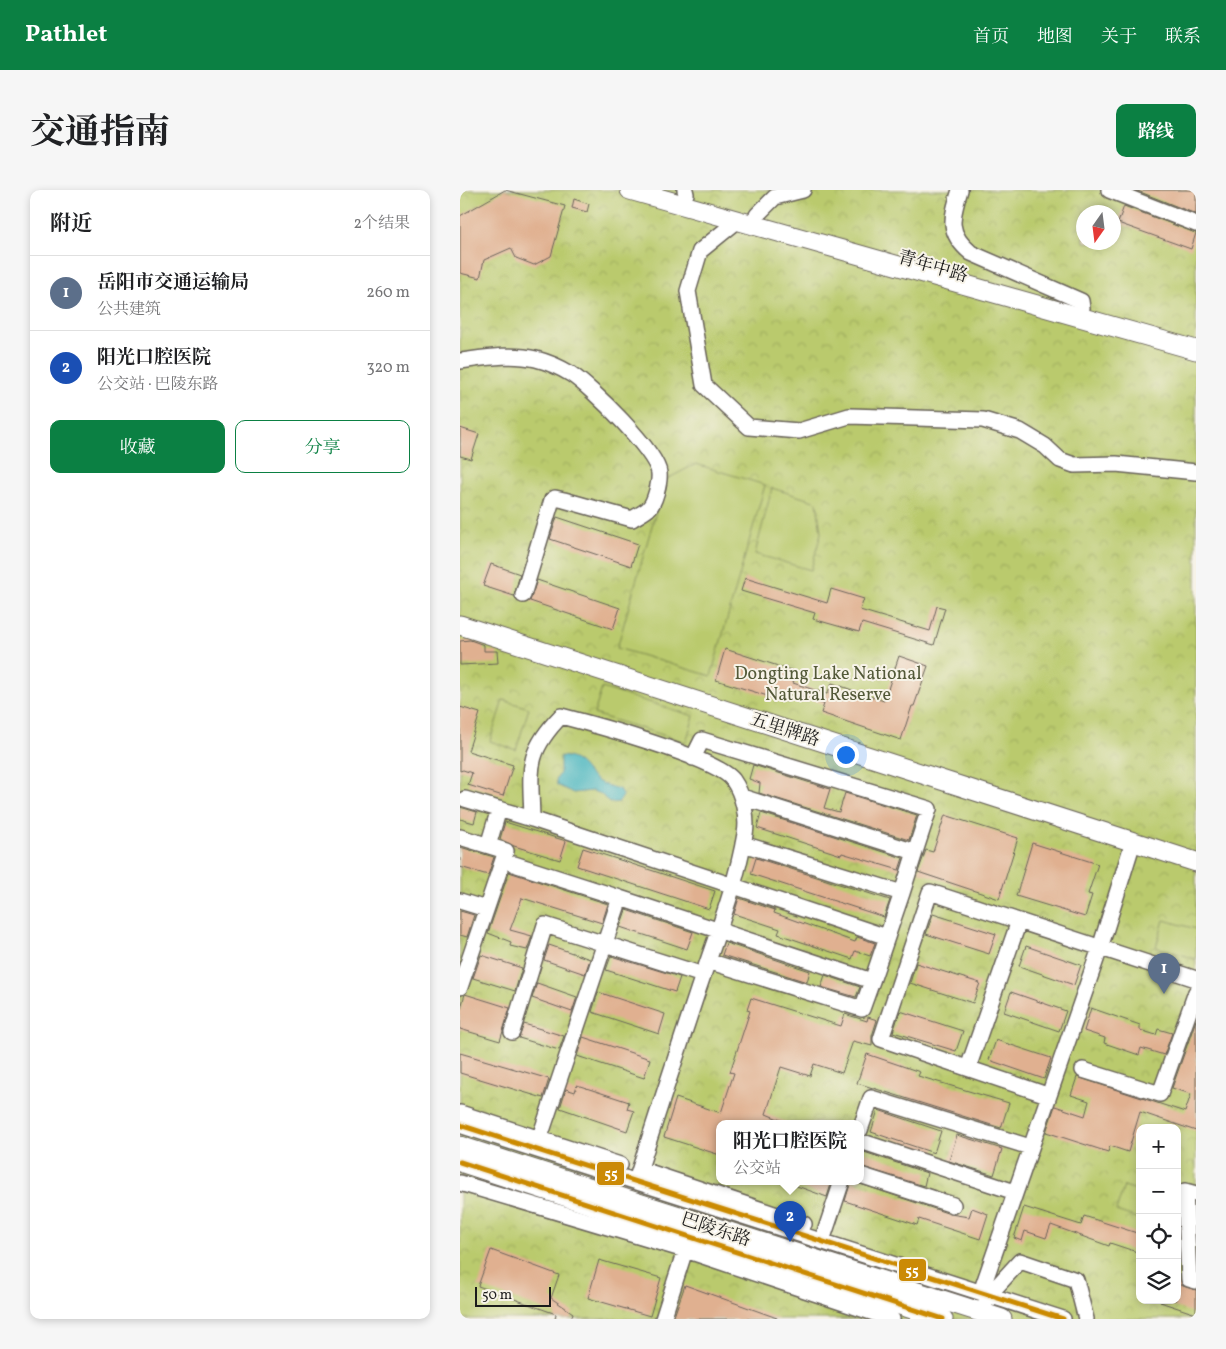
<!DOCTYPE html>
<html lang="zh">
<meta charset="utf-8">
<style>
body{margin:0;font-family:Vollkorn,"Noto Serif SC",serif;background:#f6f6f6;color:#202124}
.controls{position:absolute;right:15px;bottom:15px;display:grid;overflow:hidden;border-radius:10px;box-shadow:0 2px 8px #0003}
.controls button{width:45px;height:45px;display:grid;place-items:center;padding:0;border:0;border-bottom:1px solid #e0e0e0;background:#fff;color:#202124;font:25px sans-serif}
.compass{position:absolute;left:616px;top:15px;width:45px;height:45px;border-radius:50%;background:#fff;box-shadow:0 2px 8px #0003;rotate:194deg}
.scale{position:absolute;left:15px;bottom:12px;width:76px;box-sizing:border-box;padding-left:5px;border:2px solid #1c1c1c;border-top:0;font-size:14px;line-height:18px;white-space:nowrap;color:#1c1c1c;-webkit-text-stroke:4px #f7f3e8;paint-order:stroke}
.you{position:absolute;left:385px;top:564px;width:18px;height:18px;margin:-12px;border:4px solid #fff;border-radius:50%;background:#1a73e8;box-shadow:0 0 0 8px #1a73e833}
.badge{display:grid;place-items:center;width:32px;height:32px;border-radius:50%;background:#0b8043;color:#fff;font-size:16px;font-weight:700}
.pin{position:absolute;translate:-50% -41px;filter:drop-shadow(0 1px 2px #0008)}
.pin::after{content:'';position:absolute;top:26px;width:18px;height:15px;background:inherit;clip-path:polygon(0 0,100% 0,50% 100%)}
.popup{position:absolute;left:256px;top:930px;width:148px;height:65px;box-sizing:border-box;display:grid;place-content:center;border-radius:10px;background:#fff;filter:drop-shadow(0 1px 4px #0005);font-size:16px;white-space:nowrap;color:#757577}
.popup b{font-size:19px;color:#202124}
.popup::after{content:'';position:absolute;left:50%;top:100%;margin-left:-10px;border:10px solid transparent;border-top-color:#fff}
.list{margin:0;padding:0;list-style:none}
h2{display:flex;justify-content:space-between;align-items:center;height:65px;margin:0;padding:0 20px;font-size:21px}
h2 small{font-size:16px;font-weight:400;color:#757577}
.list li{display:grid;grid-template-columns:32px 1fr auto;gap:15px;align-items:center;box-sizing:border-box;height:75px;padding:0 20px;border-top:1px solid #e0e0e0}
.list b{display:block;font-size:19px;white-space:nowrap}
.list p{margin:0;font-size:16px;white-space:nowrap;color:#757577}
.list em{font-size:16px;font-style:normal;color:#757577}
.actions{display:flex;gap:10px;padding:15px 20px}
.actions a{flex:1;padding:11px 0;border:1px solid #0b8043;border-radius:10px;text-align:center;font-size:18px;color:#0b8043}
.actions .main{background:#0b8043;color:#fff}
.icon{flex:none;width:28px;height:28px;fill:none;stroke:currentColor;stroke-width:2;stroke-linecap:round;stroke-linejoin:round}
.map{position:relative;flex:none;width:736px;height:1129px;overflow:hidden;border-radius:10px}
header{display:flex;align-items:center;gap:30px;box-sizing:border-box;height:70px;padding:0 25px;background:#0b8043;color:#fff}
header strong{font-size:24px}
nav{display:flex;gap:28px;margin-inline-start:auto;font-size:18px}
.intro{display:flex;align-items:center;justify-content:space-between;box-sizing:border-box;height:120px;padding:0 30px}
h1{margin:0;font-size:35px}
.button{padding:12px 22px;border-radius:10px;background:#0b8043;color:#fff;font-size:18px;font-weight:700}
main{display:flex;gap:30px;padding:0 30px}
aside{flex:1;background:#fff;border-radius:10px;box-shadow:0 2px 8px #0003}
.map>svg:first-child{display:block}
.park{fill:url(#park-crowns);stroke:#6b7344;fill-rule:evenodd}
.pitch{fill:#baca6d;stroke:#6b7344}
.water{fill:#46b5bf;stroke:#31686e}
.building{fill:#e0b090}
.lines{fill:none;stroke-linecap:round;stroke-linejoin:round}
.minor-casing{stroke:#686259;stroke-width:18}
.major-casing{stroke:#686259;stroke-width:21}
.minor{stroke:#fff;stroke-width:15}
.major{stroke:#fff;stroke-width:19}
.bus-1-casing{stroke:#f7f3e8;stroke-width:9}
.bus-1{stroke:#cb8a06;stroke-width:5}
.labels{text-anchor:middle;stroke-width:4;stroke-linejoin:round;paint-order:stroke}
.street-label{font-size:18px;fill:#1c1c1c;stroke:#f7f3e8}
.park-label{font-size:18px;fill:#535938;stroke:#f7f3e8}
.line-badge{stroke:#f7f3e8;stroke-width:2}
.badge-label{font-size:14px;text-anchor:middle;font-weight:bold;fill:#fff}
</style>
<header>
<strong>Pathlet</strong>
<nav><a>首页</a><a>地图</a><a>关于</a><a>联系</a></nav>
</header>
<div class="intro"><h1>交通指南</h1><a class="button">路线</a></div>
<main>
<aside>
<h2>附近<small>2个结果</small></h2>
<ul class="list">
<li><span class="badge" style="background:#5c6f8a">1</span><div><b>岳阳市交通运输局</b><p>公共建筑</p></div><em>260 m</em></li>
<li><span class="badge" style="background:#1a4fb4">2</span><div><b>阳光口腔医院</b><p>公交站 · 巴陵东路</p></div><em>320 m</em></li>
</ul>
<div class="actions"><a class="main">收藏</a><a>分享</a></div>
</aside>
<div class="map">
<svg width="736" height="1129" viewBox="0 0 736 1129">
<defs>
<pattern id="park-crowns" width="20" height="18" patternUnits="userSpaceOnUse" patternTransform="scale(1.25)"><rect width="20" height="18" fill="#baca6d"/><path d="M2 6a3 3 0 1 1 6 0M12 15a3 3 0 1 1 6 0" fill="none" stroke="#9fad5e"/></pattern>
</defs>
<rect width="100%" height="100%" fill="#f7f3e8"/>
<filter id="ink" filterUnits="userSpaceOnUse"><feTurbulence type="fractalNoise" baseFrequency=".02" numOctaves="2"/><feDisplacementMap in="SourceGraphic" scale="10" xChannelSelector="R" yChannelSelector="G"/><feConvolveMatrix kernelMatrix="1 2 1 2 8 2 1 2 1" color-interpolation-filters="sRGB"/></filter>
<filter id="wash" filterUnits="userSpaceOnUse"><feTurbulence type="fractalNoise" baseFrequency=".0096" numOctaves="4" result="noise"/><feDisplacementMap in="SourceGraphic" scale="20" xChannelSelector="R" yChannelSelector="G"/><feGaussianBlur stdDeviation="1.12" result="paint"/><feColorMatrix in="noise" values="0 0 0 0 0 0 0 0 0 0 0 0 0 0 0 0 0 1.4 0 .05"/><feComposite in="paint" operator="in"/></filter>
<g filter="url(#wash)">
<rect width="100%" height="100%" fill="#f4e3cb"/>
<!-- park -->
<path class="park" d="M0 0H736V1129H0ZM624 22H654V52H624ZM260 933H400V991H260ZM680 938H717V1110H680Z"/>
<!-- pitch -->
<path class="pitch" d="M236 274 305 295 251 486 157 458 205 290Z
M312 298 357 312 361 343 351 380 295 364Z
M142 498 234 526 226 552 134 524Z
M43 510 69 518 56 560 30 551Z
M704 730 736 739V769L696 757Z
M664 996 680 1001V1029L656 1021Z"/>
<!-- water -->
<path class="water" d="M100 566C123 568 122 580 136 590 143 595 151 597 159 599L163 606 159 612 149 613 141 604 132 601 113 603 97 595 96 590 100 583Z"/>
<g id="blocks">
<!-- building -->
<path class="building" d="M45 0 105 16 91 66 74 75 56 68 51 58 24 70 20 88 0 83V26Z
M675 0H736V24Z
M114 9 129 14 127 22 112 18Z
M664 16 736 43 731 59 658 33Z
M0 238 19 244 11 269 0 266Z
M97 327 178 354 171 376 90 349Z
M31 374 60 384 54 406 23 396Z
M285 388 367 413 371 399 404 409 400 420 470 441 477 416 485 418 474 455 402 433 399 442 353 429 355 423 281 401Z
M77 390 160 418 153 439 70 411Z
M10 450 24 455V461H37L38 473 0 475V451Z
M265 459 337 482 333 493 367 504 372 493 424 511 439 466 468 476 454 516H452L441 550 361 523 364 514 330 503 327 512 256 490Z
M0 517 20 523 8 561 53 575 43 606 8 595 12 583 3 580 0 581Z
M293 575 370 599 364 618 379 622 385 603 457 625 449 650 299 603 300 593 289 589Z
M0 617 17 622 14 633 0 629Z
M301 623 443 668 439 680 382 663 381 665 297 638Z
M485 625 558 648 539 709 458 682 466 660 473 662Z
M45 632 106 651 100 670 54 656 40 649Z
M572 653 638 674 628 704 632 705 625 727 556 706Z
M0 657 34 667 28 685 0 677Z
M123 658 255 701 249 719 117 676Z
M296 668 430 710 424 727 291 684Z
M49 682 148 714 142 733 62 708 50 740 72 746 67 760 50 756 51 752 28 743Z
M279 708 315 720 314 723 395 752 397 747 415 753 410 766 395 761 392 769 318 744 320 739 274 724Z
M166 720 233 742 227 759 160 737Z
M0 721 14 725 7 747 0 745Z
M473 724 536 744 529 764 466 744Z
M266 753 350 781 347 792 262 765Z
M89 755 130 769 125 784 84 770Z
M566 756 621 775 614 795 559 776Z
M21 765 62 778 55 801 13 788Z
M151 766 220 787 215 802 146 780Z
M456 773 520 793 513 813 450 793Z
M365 785 400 797 396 807 361 797Z
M77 793 117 807 112 822 72 808Z
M138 802 205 824 199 844 132 822Z
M551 802 606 821 599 841 544 822Z
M5 804 50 818 40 851 0 839V821Z
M291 808 381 836 385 824 407 831 408 827 417 830 412 846V856L393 851 382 883 354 874 350 886 321 877 306 924 328 933H260V965L204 947 216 908 261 923 274 883 270 882 290 821 287 820Z
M631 818 680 835V840L696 845 698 839 712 843 704 865 681 858 679 865 644 853 645 848 624 841Z
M440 821 503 841 496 861 433 842Z
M736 830V941L680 922 668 962 650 956 648 962 586 942 595 916 625 926 629 911 611 905 617 887 725 922 731 904 712 898Z
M64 834 104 846 99 860 59 848Z
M123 847 190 869 184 888 117 866Z
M536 850 591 868 584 889 529 870Z
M0 863 89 889 83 908 0 883Z
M407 864 460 882 458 886 549 913 541 938 397 893Z
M117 895 169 912 167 919 174 921 167 941 100 918 106 899 115 902Z
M418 920 481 941 474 963 411 942Z
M497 945 542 959 534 985 489 971Z
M401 961 467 983 464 996 400 976Z
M323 991H372L367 1007Z
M391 991 490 1024 509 1027 512 1018 528 1024 520 1049 459 1029 457 1035 385 1011Z
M564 1017 621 1035 624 1026 680 1044V1063L650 1053 649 1056 591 1035 586 1048 565 1041 562 1051 554 1048Z
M31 1060 99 1085 91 1108 113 1123 111 1129H95L96 1124 18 1096Z
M139 1070 201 1088 190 1126 128 1108Z
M717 1094 736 1100V1124L700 1112 717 1110Z
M225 1095 317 1128V1129H213Z"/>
</g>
</g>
<g filter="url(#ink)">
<use href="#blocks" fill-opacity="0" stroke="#686259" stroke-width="1"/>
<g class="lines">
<!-- minor casing -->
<g class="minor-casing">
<path id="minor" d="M225 0 226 4
M500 0C491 29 487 43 511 63L621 111 622 118
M649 0 736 34
M297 25 315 7 343 0
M277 31 240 61 228 101 244 195 289 237 339 241 389 226 523 230 560 241 585 256 600 270 614 275 656 274 736 282
M0 171C24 168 52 163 76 169 88 172 101 178 111 184 131 197 197 262 199 283 200 292 195 313 188 319 183 323 177 326 172 329L104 310 95 308 92 310 63 405
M233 568 242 550 469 619 455 662
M282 607 455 662 442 703
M5 609 72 629
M0 647 46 661 0 797
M30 649 39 619
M283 654 442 703 427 747
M54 674 160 708 76 959
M160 708 412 791 427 747 72 629C71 581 64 564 101 526 132 534 257 568 273 590 283 604 288 628 285 644 276 697 255 749 238 800 217 864 196 927 176 991
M0 711 26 719
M248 771 402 819 412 791
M52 842 85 735 243 785
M508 878 559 731
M623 880 700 904 736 802
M587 905 421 849 470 702 736 789
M0 923 160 975
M0 935 603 1129
M400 940 411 908 570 957
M400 951 555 1002
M180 979 344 1034
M400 985 493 1015
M0 993 225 1060 432 1129
M736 1004 725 1001 729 1089 736 1091
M362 1051 382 991
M521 1102 640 758 673 652
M526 1112 529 1105 560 1071 616 1090 626 1129
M203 1129 225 1060"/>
</g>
<!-- major casing -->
<g class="major-casing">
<path id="major" d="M170 0 736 160
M0 435 736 672
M0 956 542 1129
M0 972 483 1129"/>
</g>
<!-- minor -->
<use href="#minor" class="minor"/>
<!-- major -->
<use href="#major" class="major"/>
<!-- bus-1 casing -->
<g class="bus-1-casing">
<path id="bus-1" d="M0 935 603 1129
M0 972 483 1129"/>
</g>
<!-- bus-1 -->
<use href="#bus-1" class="bus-1"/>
</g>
</g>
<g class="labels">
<!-- street labels -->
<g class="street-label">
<text transform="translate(473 76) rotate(16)" y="6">青年中路</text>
<text transform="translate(325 539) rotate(18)" y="6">五里牌路</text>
<text transform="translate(256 1039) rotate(18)" y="6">巴陵东路</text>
</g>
<!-- park labels -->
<g class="park-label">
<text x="368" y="489">Dongting Lake National<tspan x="368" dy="21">Natural Reserve</tspan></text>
</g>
</g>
<g class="line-badge">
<rect x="136" y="971" width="29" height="25" rx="5" fill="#cb8a06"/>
<rect x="438" y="1068" width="29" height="24" rx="5" fill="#cb8a06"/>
</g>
<g class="badge-label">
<text x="151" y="988">55</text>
<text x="452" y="1085">55</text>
</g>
</svg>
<div class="controls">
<button>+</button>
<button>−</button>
<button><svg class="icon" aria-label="locate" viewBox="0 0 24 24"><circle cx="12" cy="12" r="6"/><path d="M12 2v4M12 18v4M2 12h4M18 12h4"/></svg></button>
<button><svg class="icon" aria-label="layers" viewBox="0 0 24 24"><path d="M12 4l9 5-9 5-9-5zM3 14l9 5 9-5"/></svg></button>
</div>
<svg class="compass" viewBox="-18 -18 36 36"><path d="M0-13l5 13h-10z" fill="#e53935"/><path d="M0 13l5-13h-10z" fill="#757577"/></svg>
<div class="scale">50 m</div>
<div class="you"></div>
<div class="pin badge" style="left:704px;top:804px;background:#5c6f8a">1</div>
<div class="pin badge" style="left:330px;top:1052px;background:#1a4fb4">2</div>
<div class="popup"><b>阳光口腔医院</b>公交站</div>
</div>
</main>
